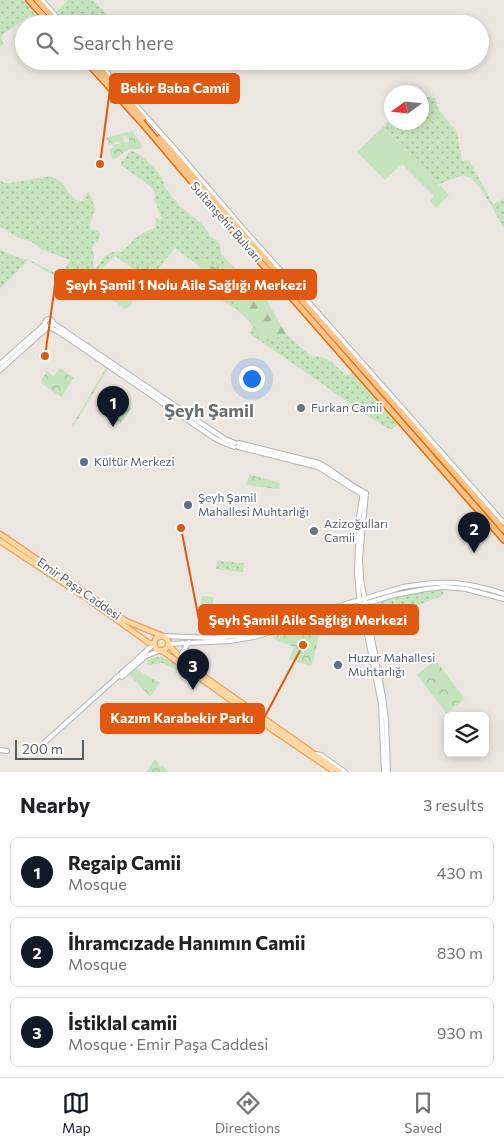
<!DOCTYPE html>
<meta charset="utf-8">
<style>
body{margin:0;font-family:Commissioner,sans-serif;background:#f6f6f6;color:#202124}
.controls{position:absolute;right:15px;bottom:15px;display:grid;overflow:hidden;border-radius:8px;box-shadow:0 2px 8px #0003}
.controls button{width:45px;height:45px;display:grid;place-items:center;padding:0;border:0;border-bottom:1px solid #e0e0e0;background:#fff;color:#202124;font:25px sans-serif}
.compass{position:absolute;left:384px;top:85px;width:45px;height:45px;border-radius:50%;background:#fff;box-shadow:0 2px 8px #0003;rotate:255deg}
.scale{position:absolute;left:15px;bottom:12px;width:69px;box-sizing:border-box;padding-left:5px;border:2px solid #595e61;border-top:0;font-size:14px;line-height:18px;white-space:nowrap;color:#595e61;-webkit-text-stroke:4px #fff;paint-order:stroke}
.you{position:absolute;left:251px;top:378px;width:18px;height:18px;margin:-12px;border:4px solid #fff;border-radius:50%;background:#1a73e8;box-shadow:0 0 0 8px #1a73e833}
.badge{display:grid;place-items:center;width:32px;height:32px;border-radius:50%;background:#111827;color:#fff;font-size:16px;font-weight:700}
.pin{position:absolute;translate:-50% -41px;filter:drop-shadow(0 1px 2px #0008)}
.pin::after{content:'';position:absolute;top:26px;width:18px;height:15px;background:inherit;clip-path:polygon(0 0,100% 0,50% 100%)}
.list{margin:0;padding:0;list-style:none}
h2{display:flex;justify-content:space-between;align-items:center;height:65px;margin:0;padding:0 20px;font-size:21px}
h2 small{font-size:16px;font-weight:400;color:#757577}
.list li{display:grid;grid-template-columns:32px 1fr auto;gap:15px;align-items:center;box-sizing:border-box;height:70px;margin:0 10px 10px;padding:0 10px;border:1px solid #e0e0e0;border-radius:8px}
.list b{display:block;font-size:19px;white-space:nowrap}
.list p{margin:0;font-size:16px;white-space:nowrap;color:#757577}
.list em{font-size:16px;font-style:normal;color:#757577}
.icon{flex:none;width:28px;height:28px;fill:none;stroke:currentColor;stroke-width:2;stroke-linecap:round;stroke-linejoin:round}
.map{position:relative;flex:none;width:504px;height:772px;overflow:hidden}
.search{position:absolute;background:#fff;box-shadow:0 2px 8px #0003;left:15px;right:15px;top:15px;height:55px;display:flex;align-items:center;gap:12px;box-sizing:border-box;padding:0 18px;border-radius:28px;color:#757577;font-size:19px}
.sheet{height:305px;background:#fff}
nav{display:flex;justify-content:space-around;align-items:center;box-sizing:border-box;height:70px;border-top:1px solid #e0e0e0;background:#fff;font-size:14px;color:#757577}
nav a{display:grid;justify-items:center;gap:2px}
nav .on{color:#111827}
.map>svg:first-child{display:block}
.grass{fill:url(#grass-dots)}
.forest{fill:url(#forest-firs)}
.park{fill:url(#park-crowns)}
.pitch{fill:#c5e3bc}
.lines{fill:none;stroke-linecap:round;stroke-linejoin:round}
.secondary-casing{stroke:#b0b5b8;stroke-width:6}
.primary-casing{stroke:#eca058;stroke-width:7}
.highway-casing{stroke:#e46c07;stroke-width:8}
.secondary{stroke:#fff;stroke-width:4}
.primary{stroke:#fcd9a4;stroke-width:4.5}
.highway{stroke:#f9c389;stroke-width:5}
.worship-dot{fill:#6b7280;stroke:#fff;stroke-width:2}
.service-dot{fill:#5c6f8a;stroke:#fff;stroke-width:2}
.labels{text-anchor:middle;stroke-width:4;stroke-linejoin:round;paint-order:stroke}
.street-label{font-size:12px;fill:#595e61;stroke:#fff}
.worship-label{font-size:12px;fill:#5b616d;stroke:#fff;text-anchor:start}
.service-label{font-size:12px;fill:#4e5e75;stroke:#fff;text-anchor:start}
.district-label{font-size:18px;font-weight:bold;fill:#6a7073;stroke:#fff}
.leader{fill:none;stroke:#e15910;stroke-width:2}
.callout-dot{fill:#e15910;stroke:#fff;stroke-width:2}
.callout{fill:#e15910;stroke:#e15910;stroke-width:2}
.callout-label{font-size:14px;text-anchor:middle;font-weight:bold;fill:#fff}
</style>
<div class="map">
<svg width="504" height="772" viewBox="0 0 504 772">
<defs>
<pattern id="grass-dots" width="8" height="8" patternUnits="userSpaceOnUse" patternTransform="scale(1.25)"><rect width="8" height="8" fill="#c5e3bc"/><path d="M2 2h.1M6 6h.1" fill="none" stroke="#a3bb9c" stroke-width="1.8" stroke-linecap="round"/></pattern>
<pattern id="forest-firs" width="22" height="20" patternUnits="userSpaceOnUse" patternTransform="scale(1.25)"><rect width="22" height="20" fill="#c5e3bc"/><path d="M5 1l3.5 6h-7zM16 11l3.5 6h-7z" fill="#a3bb9c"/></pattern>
<pattern id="park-crowns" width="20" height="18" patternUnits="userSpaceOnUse" patternTransform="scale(1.25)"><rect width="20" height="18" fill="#c5e3bc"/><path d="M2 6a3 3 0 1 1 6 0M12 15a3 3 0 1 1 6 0" fill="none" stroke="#a3bb9c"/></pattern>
</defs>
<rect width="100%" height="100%" fill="#ebe6e0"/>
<!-- grass -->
<path class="grass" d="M0 0H23L45 24H39L30 15 1 36 3 45 0 47Z
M68 0H93L108 15 121 24 68 23 57 11Z
M427 97 435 98 438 109 457 132 462 161 469 160 493 204 504 199V229L491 205C487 201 486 196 483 192 466 167 461 177 439 184L383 127 391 118 392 122H422V98Z
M132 151C144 155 158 171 164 182L163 185 179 205 203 225 210 236 220 244 221 249V254L230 263 221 273 197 256 192 261 175 248 149 280 115 256 88 283 69 271 61 280 28 260 0 289V250L20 258 27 259 60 275 68 264 70 260 41 249 31 241 21 239 0 227V180L4 183H10L50 176 58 180 63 184 68 192 76 200 82 201 87 193 89 192 95 209 90 224V227L92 229 98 231 100 233 98 240 92 247 94 256 93 263 94 268H96C104 258 106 250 121 252 131 243 142 230 156 228V218L160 220 162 219 154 199 156 194C148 181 133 175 121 165V161L126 157 128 153Z
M216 281H220L237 300 234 303 236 306 265 340 287 335 311 356 322 357 329 360 347 376 352 372 399 424 391 430 371 418 249 333 254 326 238 311 209 291Z
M107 366 109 367 73 427 72 426Z
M218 561 244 563 243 572 216 569 217 562Z
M440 589 442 590 444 594 442 596 421 604 418 593Z
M417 593 421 604 398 611 394 598Z
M393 598 397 611 372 619C370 604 381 601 393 598Z
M157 657H163L169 660 207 685 205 687 192 678 163 663 148 665 147 661 148 659Z"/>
<!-- forest -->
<path class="forest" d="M196 256 221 272 230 263 262 293 287 335 265 341 236 306 234 303 237 300 220 282 216 281 192 261Z"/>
<!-- park -->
<path class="park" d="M132 130 142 146 140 149H129L113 160 109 150 114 147V145L117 144 122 145 119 143 121 141 116 143 114 139H116H114L115 143 109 146 108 142 111 141 108 142 106 138 120 134 124 138 123 140 124 142 127 143 129 141V138H125L127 134 124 137 121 134 127 132 133 136 129 133Z
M109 284 133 301 129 308 125 309 103 293Z
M60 368 73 378 62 397H61L41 383V381L47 371 54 376Z
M117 400 131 408 120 424 107 416Z
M250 475 280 483 279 489 246 485Z
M202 596 213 597V610L200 608Z
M321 623 313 663 310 666 289 659 294 647 274 639 273 637Z
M433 662H437L465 699 446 713 417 675Z
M135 668 160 683 150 697 129 674Z
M154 760H156L159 763 158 765 160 767 162 765 169 772H146Z"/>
<!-- pitch -->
<path class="pitch" d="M383 127 449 195 436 208 430 201 434 196 402 164 385 180 357 152Z"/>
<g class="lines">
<!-- secondary casing -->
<g class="secondary-casing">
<path id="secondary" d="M42 0 63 24
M97 61 182 157 240 225 274 263 504 523
M45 323a4 4 0 1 1 8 0a4 4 0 1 1-8 0Z
M53 323 193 418 225 439 235 443
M49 327 59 332 214 438 224 443 234 447
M0 364 45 324
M0 370 48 327
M239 443 319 463C336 472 349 485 366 493L360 557 361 579 383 697 386 720 388 772
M238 447 318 467 363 495
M363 492 359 517 357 573 360 606 367 634 381 704 384 772
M163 636 215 638 242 635 403 587C444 580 465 581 504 594
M168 644 230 641 254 637 394 595 426 589 444 587 466 589 504 599
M181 659 182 653 189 642
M122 677 146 656 161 650
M45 742 154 644
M0 750 7 751
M316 754 321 755 345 772"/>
</g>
<!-- primary casing -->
<g class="primary-casing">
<path id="primary" d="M0 534 70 582 126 621 165 637C171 642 169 649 161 651L156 649 154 643 156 638 162 636
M0 541 82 595 149 643 154 644
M168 644 185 663 340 772
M161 650 270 728 332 770"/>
</g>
<!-- highway casing -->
<g class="highway-casing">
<path id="highway" d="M29 0 51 24
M37 0 59 24
M86 61 143 124 236 234 500 535 504 540
M93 61 143 118
M160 138C273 270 391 399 504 530"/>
</g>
<!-- secondary -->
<use href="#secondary" class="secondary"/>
<!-- primary -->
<use href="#primary" class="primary"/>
<!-- highway -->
<use href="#highway" class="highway"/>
</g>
<!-- markers -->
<g class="worship-dot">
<circle cx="301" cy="408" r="5"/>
<circle cx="314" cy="531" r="5"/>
</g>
<g class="service-dot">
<circle cx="84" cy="462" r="5"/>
<circle cx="188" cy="505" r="5"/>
<circle cx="338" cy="665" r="5"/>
</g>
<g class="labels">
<!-- street labels -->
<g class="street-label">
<text transform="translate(226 222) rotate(49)" y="4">Sultanşehir Bulvarı</text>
<text transform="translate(79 589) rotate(35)" y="4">Emir Paşa Caddesi</text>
</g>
<!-- worship labels -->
<g class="worship-label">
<text x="311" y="412">Furkan Camii</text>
<text x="324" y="528">Azizoğulları<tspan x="324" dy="14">Camii</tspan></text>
</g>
<!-- service labels -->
<g class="service-label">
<text x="94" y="466">Kültür Merkezi</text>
<text x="198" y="502">Şeyh Şamil<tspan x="198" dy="14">Mahallesi Muhtarlığı</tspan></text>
<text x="348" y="662">Huzur Mahallesi<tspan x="348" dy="14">Muhtarlığı</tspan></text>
</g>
<!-- district labels -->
<g class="district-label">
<text x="209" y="417">Şeyh Şamil</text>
</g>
</g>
<!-- callouts -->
<path class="leader" d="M100 164L110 89M45 356L55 285M181 528L199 620M303 645L264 718"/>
<g class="callout-dot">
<circle cx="100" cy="164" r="5"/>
<circle cx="45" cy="356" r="5"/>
<circle cx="181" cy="528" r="5"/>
<circle cx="303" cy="645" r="5"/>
</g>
<g class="callout">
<rect x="110" y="74" width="129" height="29" rx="5"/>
<rect x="55" y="270" width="261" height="29" rx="5"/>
<rect x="199" y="605" width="219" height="29" rx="5"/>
<rect x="101" y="704" width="163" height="29" rx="5"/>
</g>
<g class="callout-label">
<text x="175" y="93">Bekir Baba Camii</text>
<text x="186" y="290">Şeyh Şamil 1 Nolu Aile Sağlığı Merkezi</text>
<text x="308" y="625">Şeyh Şamil Aile Sağlığı Merkezi</text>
<text x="182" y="723">Kazım Karabekir Parkı</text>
</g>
</svg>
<div class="controls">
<button><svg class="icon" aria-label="layers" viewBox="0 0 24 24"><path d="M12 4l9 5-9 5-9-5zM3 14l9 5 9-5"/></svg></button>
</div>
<svg class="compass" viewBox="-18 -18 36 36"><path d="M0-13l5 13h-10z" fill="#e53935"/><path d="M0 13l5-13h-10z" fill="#757577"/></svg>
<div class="scale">200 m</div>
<div class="you"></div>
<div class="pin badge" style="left:113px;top:427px">1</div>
<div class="pin badge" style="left:474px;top:553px">2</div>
<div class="pin badge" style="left:193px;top:690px">3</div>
<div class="search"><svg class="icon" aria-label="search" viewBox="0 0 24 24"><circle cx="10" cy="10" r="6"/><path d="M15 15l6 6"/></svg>Search here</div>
</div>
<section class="sheet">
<h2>Nearby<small>3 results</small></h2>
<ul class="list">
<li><span class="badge">1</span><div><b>Regaip Camii</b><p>Mosque</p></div><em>430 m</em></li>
<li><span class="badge">2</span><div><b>İhramcızade Hanımın Camii</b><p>Mosque</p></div><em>830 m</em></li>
<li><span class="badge">3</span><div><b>İstiklal camii</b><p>Mosque · Emir Paşa Caddesi</p></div><em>930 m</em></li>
</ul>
</section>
<nav>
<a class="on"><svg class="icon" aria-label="map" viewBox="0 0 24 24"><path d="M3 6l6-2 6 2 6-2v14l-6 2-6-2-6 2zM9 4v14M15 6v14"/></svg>Map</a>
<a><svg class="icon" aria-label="directions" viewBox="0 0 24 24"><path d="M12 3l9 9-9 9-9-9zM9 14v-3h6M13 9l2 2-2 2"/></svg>Directions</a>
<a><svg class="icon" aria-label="saved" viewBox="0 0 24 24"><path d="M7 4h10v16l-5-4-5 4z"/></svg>Saved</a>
</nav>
